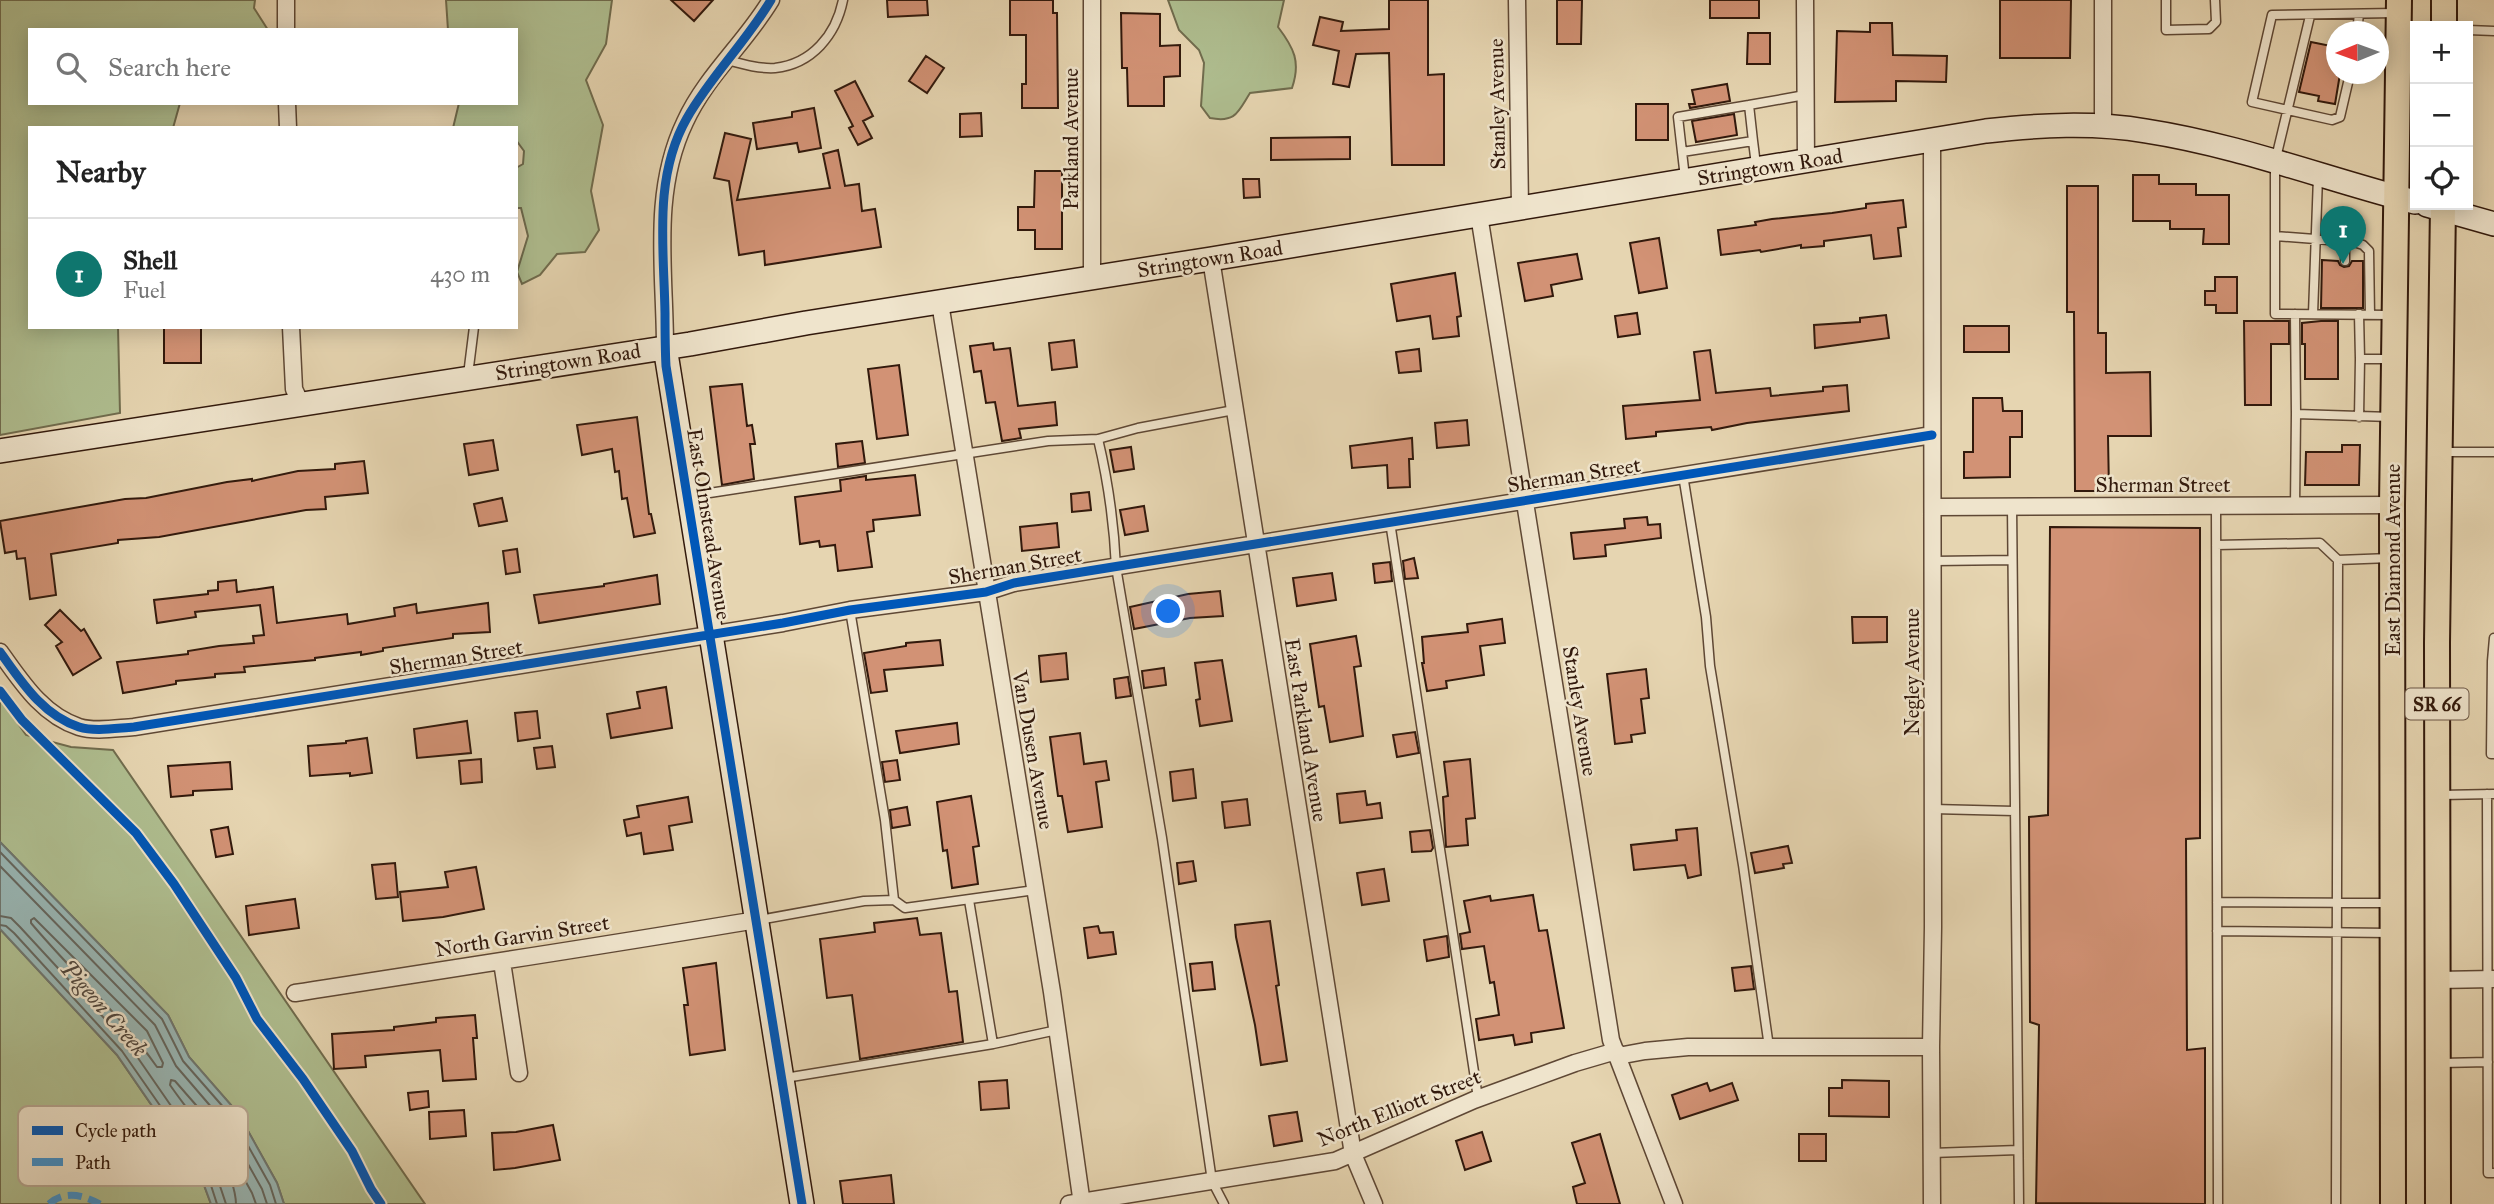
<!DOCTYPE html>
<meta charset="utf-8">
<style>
body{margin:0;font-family:"IM FELL Great Primer",serif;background:#f2f2f2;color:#222}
.controls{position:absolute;right:21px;top:21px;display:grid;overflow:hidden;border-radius:0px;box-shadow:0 4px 18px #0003}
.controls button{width:63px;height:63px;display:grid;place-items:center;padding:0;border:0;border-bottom:2px solid #e0e0e0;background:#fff;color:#222;font:35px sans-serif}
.compass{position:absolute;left:2326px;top:21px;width:63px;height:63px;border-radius:50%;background:#fff;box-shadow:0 4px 18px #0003;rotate:269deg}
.you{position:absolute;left:1169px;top:612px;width:24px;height:24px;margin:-18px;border:5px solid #fff;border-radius:50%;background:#1a73e8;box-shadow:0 0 0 10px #1a73e833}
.badge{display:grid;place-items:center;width:46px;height:46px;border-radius:50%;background:#0f766e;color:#fff;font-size:23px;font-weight:700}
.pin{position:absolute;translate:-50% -58px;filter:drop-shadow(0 2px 4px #0008)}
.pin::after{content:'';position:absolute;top:37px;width:24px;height:21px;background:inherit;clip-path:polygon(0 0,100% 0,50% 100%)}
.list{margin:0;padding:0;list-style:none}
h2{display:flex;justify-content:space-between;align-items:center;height:91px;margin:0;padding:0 28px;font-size:30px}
h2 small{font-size:23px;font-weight:400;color:#767676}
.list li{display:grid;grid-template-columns:46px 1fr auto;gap:21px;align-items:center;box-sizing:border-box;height:112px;padding:0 28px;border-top:2px solid #e0e0e0}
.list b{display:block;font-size:26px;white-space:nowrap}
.list p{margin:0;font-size:23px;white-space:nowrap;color:#767676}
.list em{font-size:23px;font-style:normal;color:#767676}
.icon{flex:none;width:38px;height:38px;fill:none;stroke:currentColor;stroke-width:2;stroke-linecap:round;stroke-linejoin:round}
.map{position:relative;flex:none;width:2494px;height:1204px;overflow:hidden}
.search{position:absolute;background:#fff;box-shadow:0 4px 18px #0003;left:28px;top:28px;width:490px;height:77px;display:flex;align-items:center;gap:18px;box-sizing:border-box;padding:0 24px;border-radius:0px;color:#767676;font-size:26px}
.panel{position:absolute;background:#fff;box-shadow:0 4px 18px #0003;left:28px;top:126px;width:490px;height:203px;border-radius:0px}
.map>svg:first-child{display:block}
.green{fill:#afbe90;stroke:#706c4e;stroke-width:2}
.water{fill:#99b7b5;stroke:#707871;stroke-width:2}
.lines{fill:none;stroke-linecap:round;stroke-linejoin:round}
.shore{stroke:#666860;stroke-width:2}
.building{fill:#d29275;stroke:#32190c;stroke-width:2}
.lane-casing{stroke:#5f4835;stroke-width:11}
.street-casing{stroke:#5f4835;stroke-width:19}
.secondary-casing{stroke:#32190c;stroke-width:26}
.primary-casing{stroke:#32190c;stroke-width:28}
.lane{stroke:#efe4cc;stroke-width:8}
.street{stroke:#efe4cc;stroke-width:16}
.secondary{stroke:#efe4cc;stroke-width:23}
.primary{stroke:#e6d5b1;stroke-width:24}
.quiet{stroke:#3d93d2;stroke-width:7;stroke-dasharray:14 7;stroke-linecap:butt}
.cycleway-casing{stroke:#efe4cc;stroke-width:13}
.cycleway{stroke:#0057b8;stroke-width:9}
.labels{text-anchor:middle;stroke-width:5;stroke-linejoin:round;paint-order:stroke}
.shield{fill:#efe4cc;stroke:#6b5646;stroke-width:2}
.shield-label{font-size:19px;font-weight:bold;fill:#32190c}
.street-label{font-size:21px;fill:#32190c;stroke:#efe4cc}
.water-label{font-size:23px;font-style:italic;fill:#51483f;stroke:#efe4cc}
.key{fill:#efe4cc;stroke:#b6a792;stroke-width:2}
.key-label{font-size:19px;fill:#32190c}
</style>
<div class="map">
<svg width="2494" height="1204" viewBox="0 0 2494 1204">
<rect width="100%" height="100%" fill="#e6d5b1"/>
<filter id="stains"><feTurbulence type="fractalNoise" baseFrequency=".00286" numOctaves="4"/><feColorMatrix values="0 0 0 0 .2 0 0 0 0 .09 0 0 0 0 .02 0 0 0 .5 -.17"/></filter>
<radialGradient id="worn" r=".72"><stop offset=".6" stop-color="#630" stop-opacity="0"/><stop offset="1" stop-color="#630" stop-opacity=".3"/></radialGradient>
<!-- green -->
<path class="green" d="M0 0H255L254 8 268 30H30V103H180L173 128H30V327H118L120 413 0 435Z
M446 0H612L606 44 586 80 603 125 591 191 599 230 585 252 557 254 540 275 522 284 517 272 528 236 521 208H516V168L523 164 524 151 516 140V128H453L459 103H516V30H448Z
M1168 0H1284L1278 27C1294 48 1301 62 1292 88L1250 93C1238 112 1236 123 1210 118L1201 106 1204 63 1199 50 1179 30Z
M0 698 26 735 71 747 113 750 425 1204H284L277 1183 238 1113 189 1057 168 1015 0 842Z
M0 929 117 1055 201 1177 211 1204H0Z"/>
<!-- water -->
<path class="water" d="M0 842 168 1015 189 1057 238 1113 277 1183 284 1204H211L201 1177 117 1055 0 929Z"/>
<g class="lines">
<!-- shore -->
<path class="shore" d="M0 852 162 1019 183 1061 232 1117 270 1185 276 1204
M0 866 155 1025 176 1066 225 1123 262 1189 267 1204
M0 916 11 918 20 927 129 1045 214 1168 226 1204
M34 918 147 1031 163 1063 162 1067H157C120 1014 72 972 31 923V920Z
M0 925 6 926 14 933 122 1051 207 1173 217 1204
M236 1204C235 1165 192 1117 170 1085L171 1080 175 1081 216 1128 252 1193 256 1204"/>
</g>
<!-- building -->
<path class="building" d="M671 0H713L694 21Z
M887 0H927L928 15 888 17Z
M1010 0H1053V13H1057L1058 108H1022V84H1026V35H1010Z
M1389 0H1428V75L1444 74V165H1392L1389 53 1356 54 1349 87 1333 84 1339 51 1313 45 1320 17 1343 22 1341 31 1389 29Z
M1557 0H1582L1581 44H1557Z
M1710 0H1759V18H1710Z
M2000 0H2071L2070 58H2000Z
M1121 13 1160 14V46L1180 45V76L1164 77V106H1128L1127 68H1122Z
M1870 23H1892L1893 55 1947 56 1946 82 1896 81V101L1835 102 1837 31 1870 32Z
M1748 33H1770V64H1747Z
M2311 42 2336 47V74H2340L2335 104 2318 101 2319 96 2299 92Z
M926 56 944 68 927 93 909 81Z
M855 81 873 116 863 121 872 138 858 145 849 128 853 126 835 91Z
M1727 84 1730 101 1690 108 1689 104H1695L1692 90Z
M1636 104H1668V140H1636Z
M814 108 821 148 799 152 797 143 757 149 753 123 792 117V112Z
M981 113 982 136 960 137V114Z
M1734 114 1737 135 1696 142 1692 121Z
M725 133 751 139 737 200 830 188 823 154 838 150 845 186 859 184 862 211 875 209 881 247 765 265 764 251 739 255 729 181 714 178Z
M1350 137V159L1271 160V138Z
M1035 171H1062V249H1035V230H1018V207H1034Z
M2133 175H2159V184H2196V195H2229V244H2203L2204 229H2170V221H2133Z
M1243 179H1259L1260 197 1244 198Z
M2067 186H2098V333H2106V373L2150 372 2151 436H2108L2109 491H2075L2074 312H2067Z
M1903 200 1906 227 1898 228 1901 256 1874 259 1871 235 1824 241V246L1801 248V245L1761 252 1760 250 1721 255 1718 230 1756 225 1755 222 1772 219 1832 213 1866 208V204Z
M1659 238 1667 288 1639 293 1630 243Z
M1577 254 1582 279 1551 285 1553 296 1525 301 1518 263Z
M2322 260 2338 261 2340 265 2344 267 2349 266 2352 261H2363V308H2321Z
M1455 273 1461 316 1457 317 1459 336 1433 339 1430 316 1397 321 1391 284Z
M2215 277H2237V313H2216V305H2205V291H2215Z
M1637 313 1640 334 1618 337 1615 316Z
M1886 315 1889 338 1815 348 1814 325 1860 322V318Z
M2244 321H2289V344H2271V405H2245Z
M2321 321H2338V379H2305V344H2302V323Z
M1964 326H2009V352H1964Z
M164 327H201V363H164Z
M1074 340 1077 367 1052 370 1049 343Z
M993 343 994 350 1010 348 1018 406 1055 402 1057 425 1019 429 1021 438 1002 441 995 402 986 403 981 371 974 372 970 346Z
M1419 349 1421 371 1399 373 1396 352Z
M1710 350 1716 393 1770 388 1771 396 1823 391V387L1847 385 1849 411 1747 423 1712 430 1711 427 1656 432V436L1626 439 1623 406 1700 400 1694 352Z
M899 365 908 435 877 439 868 369Z
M742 384 747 426 752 425 755 444H750L754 479 722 485 710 387Z
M1973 398H2002L2003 411H2022V437H2010V477L1964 478V452H1973Z
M637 417 649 514H651L655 533 634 537 627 498 622 499 619 471 615 472 612 449 582 455 577 425Z
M1467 420 1469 445 1437 448 1435 423Z
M1412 438 1413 459H1409L1410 487 1388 488 1387 465 1352 468 1350 446Z
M493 440 498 470 469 475 464 444Z
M862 441 865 463 838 467 836 444Z
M2342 445H2360L2359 485H2305L2306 452H2342Z
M1131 447 1134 469 1114 472 1110 450Z
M364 461 368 493 325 497 326 509 306 510 159 537 118 540V543L51 554 56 595 30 599 25 558 17 559 16 551 5 553 0 521 125 499 146 498 227 482 252 479V481L298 471 335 469V464Z
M915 475 920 515 873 520 874 531 867 532 872 567 838 571 835 545 820 547 819 541 800 544 795 497 841 491 840 480 866 476V480Z
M1089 492 1091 510 1072 512 1071 494Z
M502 498 507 521 479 526 474 504Z
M1144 506 1148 531 1125 535 1120 510Z
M1647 517 1648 525 1660 524 1661 538 1605 545 1606 556 1574 559 1571 533 1625 528 1624 519Z
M1057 523 1059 547 1022 551 1020 527Z
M2050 527 2200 528V838L2186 839 2187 1050 2205 1048V1204L2036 1203 2039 1025 2030 1022 2029 817 2048 815Z
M517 549 520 572 506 574 503 551Z
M1414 558 1418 578 1405 579 1403 561Z
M1390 562 1392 581 1375 583 1373 564Z
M1332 573 1336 600 1297 606 1293 578Z
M657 575 660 604 539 623 534 595 604 586V584Z
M236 580 237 592 273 587 277 623 347 614 348 624 395 616 394 608 416 604 417 613 488 603 490 632 453 634V638L383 648V651L361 655V652L315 658V660L244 667 245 672 215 674V677L176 681V684L123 693 117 662 188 654V651L219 646 254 643 253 636 264 635 260 605 195 612 196 617 157 623 154 600 208 594V591L218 590V582Z
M1220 591 1223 616 1190 618 1134 629 1130 607 1188 594Z
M60 610 81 631 84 629 101 658 73 675 56 646 62 642 45 625Z
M1852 617H1887V642L1853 643Z
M1502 619 1505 643 1480 646 1484 675 1446 681 1447 688 1427 691 1422 663H1424L1422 637 1468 632 1467 624Z
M1356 636 1361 666 1354 667 1363 736 1330 742 1324 706 1319 707 1310 644Z
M940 640 943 665 884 670 887 691 871 693 864 653 906 646V643Z
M1066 653 1068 679 1041 682 1039 656Z
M1222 660 1232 721 1200 726 1196 700 1200 699 1195 663Z
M1164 668 1166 685 1144 688 1142 671Z
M1646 669 1649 698 1641 699 1645 733 1631 735 1632 742 1615 744 1607 674Z
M1128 677 1131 696 1116 698 1114 679Z
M666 687 672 728 611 738 607 714 640 708 637 692Z
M537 711 540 738 518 741 515 713Z
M467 721 471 753 417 758 414 729Z
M957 723 959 744 900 753 896 731Z
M1415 732 1419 753 1397 757 1393 735Z
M1080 733 1084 764 1106 761 1109 780 1096 782 1102 827 1068 832 1062 796H1058L1050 737Z
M367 738 372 773 350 776V773L310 776 308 746 346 743V741Z
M552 746 555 767 537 769 534 748Z
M481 759 482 782 461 784 459 761Z
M1470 759 1475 818 1466 819 1468 845 1446 847 1443 797 1448 796 1444 762Z
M897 760 900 780 885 782 882 762Z
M230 762 232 789 193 791V795L171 797 168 766Z
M1193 769 1196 798 1173 801 1170 772Z
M1365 791 1367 805 1380 803 1382 818 1340 823 1337 794Z
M971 796 979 846 973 847 978 884 952 888 947 850 943 851 937 802Z
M688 797 692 822 669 826 673 850 644 854 641 833 627 836 624 820 639 817 637 806Z
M1247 799 1250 825 1225 828 1222 802Z
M907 807 910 825 892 828 890 810Z
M228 827 233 854 216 857 211 830Z
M1697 828 1701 875 1688 878 1685 865 1634 870 1631 845 1677 840 1676 830Z
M1430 830 1433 848 1431 851 1412 852 1410 832Z
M1788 846 1792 863 1783 864 1784 868 1755 873 1751 853Z
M1193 861 1196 881 1179 884 1177 863Z
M395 863 398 897 376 899 372 865Z
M476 867 484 909 443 917 403 921 400 892 448 887 445 872Z
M1384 869 1389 901 1362 905 1357 873Z
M1533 895 1539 931 1547 930 1564 1028 1531 1033 1532 1042 1515 1045 1513 1035 1479 1040 1476 1019 1499 1015 1494 982 1490 983 1484 946 1462 949 1460 934 1470 932 1464 901 1490 896 1491 901Z
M295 899 299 928 249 935 246 906Z
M917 918 920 935 941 933 949 992 957 991 963 1042 860 1059 852 995 827 998 820 939 875 932 874 923Z
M1270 921 1279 985 1276 986 1287 1061 1261 1065 1255 1025 1236 937 1235 925Z
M1098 926 1100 933 1113 932 1116 954 1088 958 1084 928Z
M1447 936 1449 957 1427 961 1424 940Z
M1212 962 1215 989 1193 991 1190 964Z
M716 963 725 1050 690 1055 684 1005H688L683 968Z
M1751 966 1754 989 1735 991 1732 968Z
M475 1015 477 1038H473L476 1079 443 1081 440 1050 365 1056 366 1067 334 1069 332 1034 394 1030V1027L436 1022V1018Z
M1007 1080 1009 1108 981 1110 979 1082Z
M1842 1080 1889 1081V1117L1829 1116V1088H1842Z
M1707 1083 1710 1091 1732 1083 1738 1100 1680 1119 1672 1095Z
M428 1091 429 1107 410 1110 408 1093Z
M464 1110 466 1136 430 1139 429 1112Z
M1297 1112 1302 1141 1274 1146 1269 1116Z
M553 1125 560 1160 515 1168 494 1170 492 1133 516 1132Z
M1482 1132 1491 1161 1465 1170 1456 1141Z
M1600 1134 1620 1204H1577L1573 1187 1585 1183 1572 1143Z
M1799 1134H1826V1161H1799Z
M891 1175 894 1204H843L840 1181Z"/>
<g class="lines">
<!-- lane casing -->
<g class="lane-casing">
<path id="lane" d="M2166 0V30L2209 29 2216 22 2215 0
M2310 16 2275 162V314L2390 315
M2468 30 2494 31
M2357 32 2359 14
M727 60C742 64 759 69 775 68 812 64 836 35 843 0
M2350 74 2340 117 2332 120 2252 102 2272 15 2395 13
M1753 141 1749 105 1805 95
M1682 152 1678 117 1749 105
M1685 178 1682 152 1753 141 1756 165
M2275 236 2354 242 2363 245 2369 251 2370 315
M2345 261V241
M2295 314 2296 414
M2313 314 2318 177
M2359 314 2360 359H2392
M468 375 474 327
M2359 417 2360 359
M1098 439C1108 481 1114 523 1116 567L1162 838 1212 1181 1224 1204
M2442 452H2494
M1683 475 1706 617 1710 666 1743 865 1769 1047
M690 496 1048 441 1098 439 1138 428 1234 410
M2012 506 2019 1204
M2216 506 2218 1204
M2295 506 2296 414 2391 417
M1390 522 1478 1098
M2216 545 2320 543 2338 560 2390 558
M1934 561 2012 560
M850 610 885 820 894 900
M2492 661 2494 638
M2494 661H2492L2491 754H2494
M2487 794 2488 1173H2494
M2441 795 2494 794
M1933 809 2014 811
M969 900 993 1044 1057 1030
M2217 902 2390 903
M759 920 864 901 894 900 905 908 1035 890
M2217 931 2389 933
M2442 1063 2488 1062
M785 1078 993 1044
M1932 1153 2018 1150
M2336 1204 2338 560"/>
</g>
<!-- street casing -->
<g class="street-casing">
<path id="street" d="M286 0V30
M1092 0V278
M1517 0 1520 207
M1805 0 1806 162
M2103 0V126
M287 103 288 128
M1932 140 1933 927 1931 1047 1932 1204
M1479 215 1611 1040 1674 1204
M1211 259 1353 1154 1374 1204
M940 303 1052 992 1082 1204
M291 327 294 389 302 406
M665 347C665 271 651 193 685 122 706 76 746 42 771 0
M1934 507 2392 505
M0 652C21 681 42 715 79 727 95 732 117 728 134 727L783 623 850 610 986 592 1014 583 1932 435
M502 962 519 1073
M2438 980 2494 979
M295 993C449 969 602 946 756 920
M1618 1056 1645 1051 1688 1047H1931
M1069 1204 1335 1161 1474 1100 1575 1063 1616 1051"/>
</g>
<!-- secondary casing -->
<g class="secondary-casing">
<path id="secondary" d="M2427 205 2494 224
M665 347 802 1204
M0 451 690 344 806 323 1211 259 1986 131C2039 125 2093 122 2146 131 2237 145 2326 179 2415 202"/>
</g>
<!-- primary casing -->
<g class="primary-casing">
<path id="primary" d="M2444 26V0
M2393 1204 2392 505 2399 0
M2438 1204 2437 643 2443 205"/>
</g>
<!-- lane -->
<use href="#lane" class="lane"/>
<!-- street -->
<use href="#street" class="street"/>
<!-- secondary -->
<use href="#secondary" class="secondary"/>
<!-- primary -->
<use href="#primary" class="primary"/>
<!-- quiet -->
<path class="quiet" d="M49 1204C65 1190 83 1195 100 1204"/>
<!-- cycleway casing -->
<g class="cycleway-casing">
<path id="cycleway" d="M771 0C746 42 711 76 687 118 653 177 664 248 665 313 665 331 665 348 666 366L802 1204
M0 652C21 681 42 715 79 727 95 732 117 728 134 727L783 623 850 610 986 592 1014 583 1932 435
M0 691 22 720 136 833 174 884 236 978 257 1019 303 1079 352 1151 371 1189 381 1204"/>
</g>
<!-- cycleway -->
<use href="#cycleway" class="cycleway"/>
</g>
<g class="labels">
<!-- shield labels -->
<rect class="shield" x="2405.5" y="688.5" width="63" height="31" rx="5"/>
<g class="shield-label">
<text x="2437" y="711">SR 66</text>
</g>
<!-- street labels -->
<g class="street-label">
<text transform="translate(1497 104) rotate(-91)" y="7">Stanley Avenue</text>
<text transform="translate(1071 139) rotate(-90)" y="7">Parkland Avenue</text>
<text transform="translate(1770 167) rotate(-9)" y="7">Stringtown Road</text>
<text transform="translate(1210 259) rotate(-9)" y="7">Stringtown Road</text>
<text transform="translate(568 362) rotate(-9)" y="7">Stringtown Road</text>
<text transform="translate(1574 475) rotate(-9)" y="7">Sherman Street</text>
<text x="2163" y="492">Sherman Street</text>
<text transform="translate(709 524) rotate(81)" y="7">East Olmstead Avenue</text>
<text transform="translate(2393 560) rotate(-90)" y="7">East Diamond Avenue</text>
<text transform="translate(1015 566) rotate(-10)" y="7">Sherman Street</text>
<text transform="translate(456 657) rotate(-9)" y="7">Sherman Street</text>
<text transform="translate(1912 672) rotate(-90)" y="7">Negley Avenue</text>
<text transform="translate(1580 711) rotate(81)" y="7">Stanley Avenue</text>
<text transform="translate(1306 730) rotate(81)" y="7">East Parkland Avenue</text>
<text transform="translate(1033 750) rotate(80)" y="7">Van Dusen Avenue</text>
<text transform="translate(522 936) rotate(-9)" y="7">North Garvin Street</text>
<text transform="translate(1399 1108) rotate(-22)" y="7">North Elliott Street</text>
</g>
<!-- water labels -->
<g class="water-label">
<text transform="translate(104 1008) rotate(49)" y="8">Pigeon Creek</text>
</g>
</g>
<!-- legend -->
<rect x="18" y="1106" width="230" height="80" rx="10" class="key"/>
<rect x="32" y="1126" width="31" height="9" fill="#0057b8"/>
<rect x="32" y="1158" width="31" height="8" fill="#3d93d2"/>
<g class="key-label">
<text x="75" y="1137">Cycle path</text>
<text x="75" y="1169">Path</text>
</g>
<rect width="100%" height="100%" filter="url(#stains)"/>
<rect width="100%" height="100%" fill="url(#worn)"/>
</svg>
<div class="controls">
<button>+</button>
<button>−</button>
<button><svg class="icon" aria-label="locate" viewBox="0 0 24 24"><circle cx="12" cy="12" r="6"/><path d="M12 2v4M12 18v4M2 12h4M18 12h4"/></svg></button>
</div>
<svg class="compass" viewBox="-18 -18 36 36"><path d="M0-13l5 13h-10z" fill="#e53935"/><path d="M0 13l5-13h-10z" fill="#767676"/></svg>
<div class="you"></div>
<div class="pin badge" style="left:2343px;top:264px">1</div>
<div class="search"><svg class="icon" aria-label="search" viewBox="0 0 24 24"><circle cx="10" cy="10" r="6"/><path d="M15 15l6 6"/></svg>Search here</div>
<section class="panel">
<h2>Nearby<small></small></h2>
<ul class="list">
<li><span class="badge">1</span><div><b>Shell</b><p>Fuel</p></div><em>430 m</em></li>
</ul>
</section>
</div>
